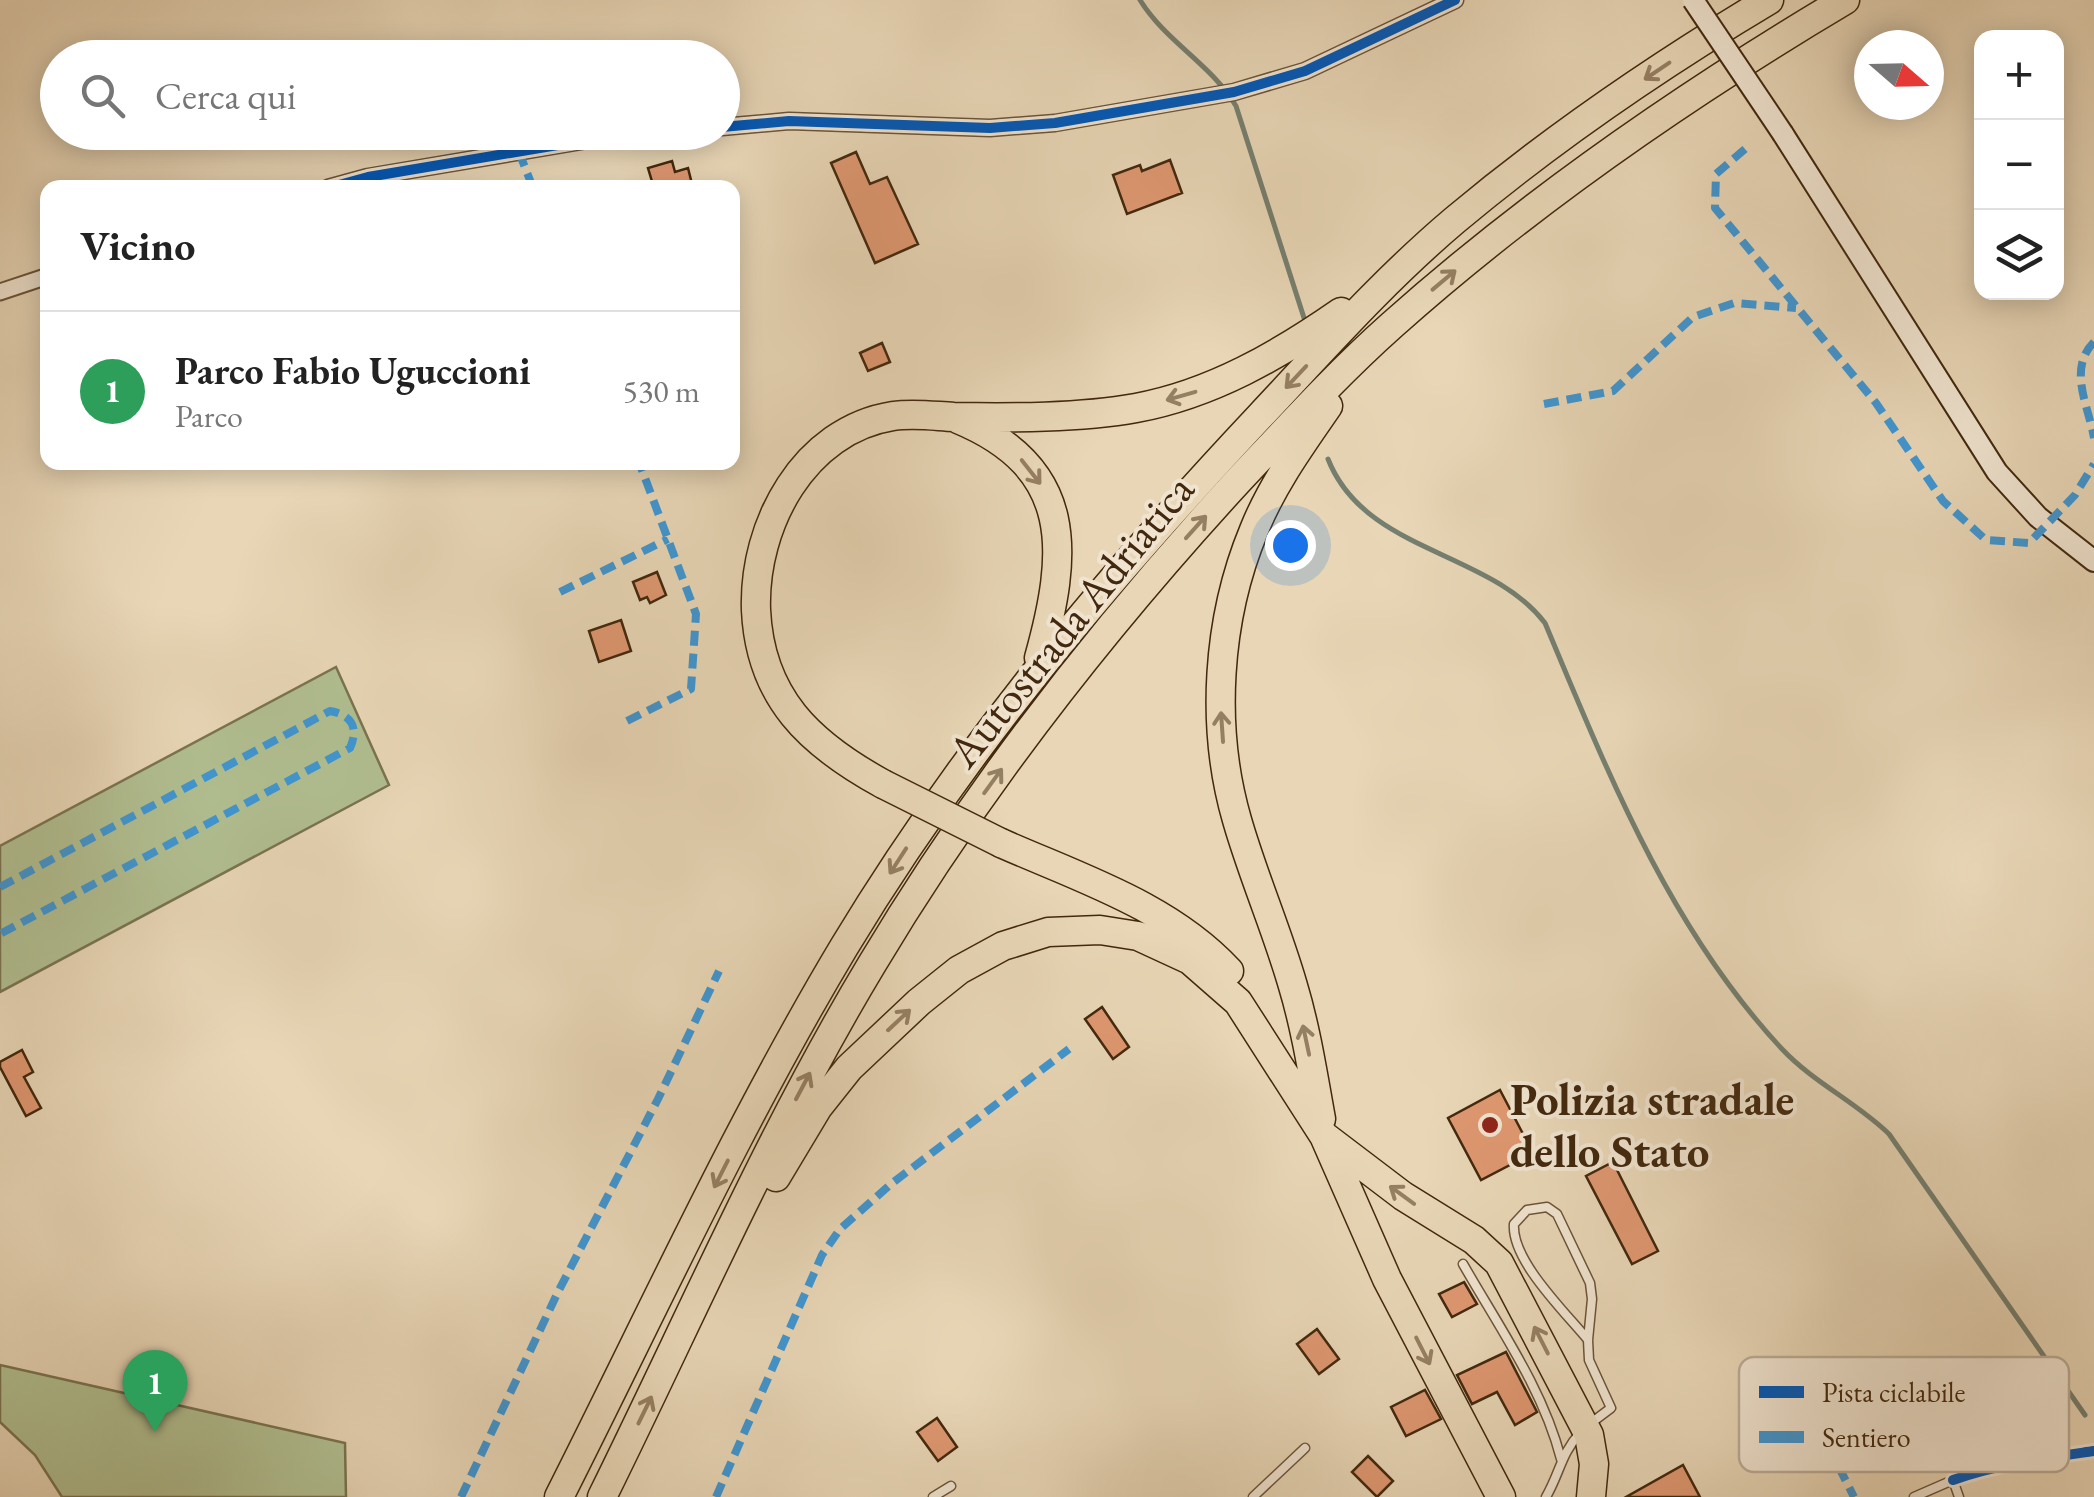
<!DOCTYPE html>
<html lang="it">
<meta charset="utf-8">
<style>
body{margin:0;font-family:"EB Garamond",serif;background:#f6f6f6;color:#222}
.controls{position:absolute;right:30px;top:30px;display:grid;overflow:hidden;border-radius:20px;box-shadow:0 5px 25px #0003}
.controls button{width:90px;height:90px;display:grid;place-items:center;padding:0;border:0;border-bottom:2px solid #e0e0e0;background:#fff;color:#222;font:50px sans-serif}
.compass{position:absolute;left:1854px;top:30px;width:90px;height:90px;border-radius:50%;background:#fff;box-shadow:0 5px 25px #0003;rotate:110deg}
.you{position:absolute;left:1290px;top:545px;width:35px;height:35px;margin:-25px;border:8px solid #fff;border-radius:50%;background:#1a73e8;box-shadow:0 0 0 15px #1a73e833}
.badge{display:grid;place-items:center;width:65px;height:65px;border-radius:50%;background:#ea580c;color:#fff;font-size:32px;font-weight:700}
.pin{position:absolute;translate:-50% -82px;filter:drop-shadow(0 2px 5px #0008)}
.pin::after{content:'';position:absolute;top:52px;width:35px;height:30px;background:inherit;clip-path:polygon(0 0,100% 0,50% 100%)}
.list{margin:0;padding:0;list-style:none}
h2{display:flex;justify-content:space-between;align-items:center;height:130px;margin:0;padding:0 40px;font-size:42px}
h2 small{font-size:32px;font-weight:400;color:#767676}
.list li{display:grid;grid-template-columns:65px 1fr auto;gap:30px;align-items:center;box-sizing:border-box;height:160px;padding:0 40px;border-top:2px solid #e0e0e0}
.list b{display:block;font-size:38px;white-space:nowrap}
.list p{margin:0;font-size:32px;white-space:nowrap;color:#767676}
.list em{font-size:32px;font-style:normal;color:#767676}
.icon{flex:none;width:55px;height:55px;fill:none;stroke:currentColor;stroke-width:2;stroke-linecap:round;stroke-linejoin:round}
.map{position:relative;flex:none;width:2094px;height:1497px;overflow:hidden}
.search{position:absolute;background:#fff;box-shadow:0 5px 25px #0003;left:40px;top:40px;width:700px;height:110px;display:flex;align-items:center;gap:25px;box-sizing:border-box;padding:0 35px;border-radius:55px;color:#767676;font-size:38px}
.panel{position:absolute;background:#fff;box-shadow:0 5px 25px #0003;left:40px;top:180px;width:700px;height:290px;border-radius:20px}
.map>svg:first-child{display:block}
.green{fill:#b1bf91;stroke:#7a7450;stroke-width:2.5}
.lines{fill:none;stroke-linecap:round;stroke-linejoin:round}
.stream{stroke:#757f6f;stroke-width:5}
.building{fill:#df9871;stroke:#42280e;stroke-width:2.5}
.service-casing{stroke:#6c5438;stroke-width:11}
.minor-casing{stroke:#6c5438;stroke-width:19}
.secondary-casing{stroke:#42280e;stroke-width:24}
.motorway-casing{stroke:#42280e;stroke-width:31}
.service{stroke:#f0e4d0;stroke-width:8}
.minor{stroke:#f0e4d0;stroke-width:15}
.secondary{stroke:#f0e4d0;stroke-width:20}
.motorway{stroke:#e8d6b6;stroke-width:28}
.secondary-bridge-casing{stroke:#42280e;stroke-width:24;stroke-linecap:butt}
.motorway-bridge-casing{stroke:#42280e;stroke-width:31;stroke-linecap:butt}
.secondary-bridge{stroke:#f0e4d0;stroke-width:20}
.motorway-bridge{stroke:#e8d6b6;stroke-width:28}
.quiet{stroke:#3f96d2;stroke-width:8;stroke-dasharray:15 8;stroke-linecap:butt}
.cycleway-casing{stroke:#f0e4d0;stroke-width:16}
.cycleway{stroke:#0057b8;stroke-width:10}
.oneway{stroke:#957f62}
.poi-dot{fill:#8f2418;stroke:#f0e4d0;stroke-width:4}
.labels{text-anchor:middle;stroke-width:8;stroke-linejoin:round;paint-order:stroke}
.street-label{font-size:45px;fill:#42280e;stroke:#f0e4d0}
.poi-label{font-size:45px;font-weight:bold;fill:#42280e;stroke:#f0e4d0;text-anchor:start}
.key{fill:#f0e4d0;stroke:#bcac96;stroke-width:2.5}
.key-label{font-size:28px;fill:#42280e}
</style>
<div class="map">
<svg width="2094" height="1497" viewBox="0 0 2094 1497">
<rect width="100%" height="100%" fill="#e8d6b6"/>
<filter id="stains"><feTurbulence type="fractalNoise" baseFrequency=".002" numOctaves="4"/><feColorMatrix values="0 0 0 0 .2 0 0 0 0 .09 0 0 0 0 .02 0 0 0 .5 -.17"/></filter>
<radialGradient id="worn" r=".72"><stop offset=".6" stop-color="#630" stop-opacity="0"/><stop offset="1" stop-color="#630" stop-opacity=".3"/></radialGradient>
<!-- green -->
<path class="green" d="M336 667 389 785 0 992V846Z
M0 1365 345 1443 346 1497H62L35 1455 0 1422Z"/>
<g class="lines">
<!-- stream -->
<path class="stream" d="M1140 0C1166 42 1211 64 1236 106L1305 321
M1328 459C1365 553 1489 550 1545 623 1608 773 1669 928 1782 1049 1814 1083 1856 1102 1889 1134L2085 1415"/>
</g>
<!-- building -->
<path class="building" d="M856 152 870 184 887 177 918 244 875 263 831 163Z
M1170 160 1182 193 1127 214 1113 175 1140 165 1142 171Z
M672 161 675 172 688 168 693 188H654L648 168Z
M882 343 890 362 868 371 860 353Z
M657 572 666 595 650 603 647 597 640 600 633 582Z
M621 620 631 651 599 662 589 631Z
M1102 1007 1129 1047 1113 1059 1085 1019Z
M22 1050 33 1072 24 1077 41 1108 26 1116 0 1067V1062Z
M1500 1090 1533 1153 1481 1180 1448 1118Z
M1613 1162 1658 1251 1632 1264 1586 1176Z
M1464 1282 1477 1304 1452 1317 1439 1294Z
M1317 1329 1339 1359 1319 1374 1297 1344Z
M1506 1352 1537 1412 1515 1425 1497 1392 1472 1404 1457 1375Z
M1425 1390 1441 1419 1406 1436 1391 1407Z
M937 1418 957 1447 938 1461 917 1432Z
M1368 1456 1393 1481 1377 1497 1352 1472Z
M1683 1465 1700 1497H1626Z"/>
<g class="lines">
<!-- service casing -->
<g class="service-casing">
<path id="service" d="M1463 1264C1499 1327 1543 1389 1561 1459
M1588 1340C1565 1312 1511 1260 1514 1224L1527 1210 1547 1207 1557 1214 1590 1283 1592 1299 1588 1340 1589 1360 1611 1408 1591 1423
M933 1497 951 1486
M1253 1497 1305 1448
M1546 1497C1560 1473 1561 1453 1581 1432
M1914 1497 1953 1480 1959 1497"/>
</g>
<!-- minor casing -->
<g class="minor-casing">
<path id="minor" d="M722 127 789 121 990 128 1055 123 1234 92 1305 71 1455 0
M328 188 368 177 611 136 655 132
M0 292 48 276"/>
</g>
<!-- secondary casing -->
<g class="secondary-casing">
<path id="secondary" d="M1783 134 1997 472 2038 517 2094 561"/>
</g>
<!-- motorway casing -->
<g class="motorway-casing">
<path id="motorway" d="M958 419C1076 468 1068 553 1039 658
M883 784C810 744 760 698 756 610 753 525 804 430 893 416 914 413 934 416 954 417 1011 418 1080 418 1136 408 1212 394 1279 355 1341 312
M1001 843C1080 878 1169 906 1229 971
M1321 1119C1313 1075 1306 1029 1293 986 1277 930 1253 876 1237 820 1210 727 1217 619 1254 530 1272 485 1301 445 1328 406
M1325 1138 1387 1279 1501 1497
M776 1177 818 1107 849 1068 919 1002 959 970 1003 946 1048 932 1100 930 1138 936 1190 960 1238 1002 1324 1136 1403 1196 1474 1240 1499 1263 1589 1435 1594 1464 1591 1497
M559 1497C652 1313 738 1124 844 947 962 751 1105 581 1261 415 1324 348 1385 279 1455 220 1553 138 1660 65 1769 0
M602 1497C690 1319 769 1135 872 964 976 790 1101 630 1238 481 1288 428 1338 373 1392 325 1531 201 1685 95 1845 0"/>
</g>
<!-- service -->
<use href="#service" class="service"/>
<!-- minor -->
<use href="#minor" class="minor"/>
<!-- secondary -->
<use href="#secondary" class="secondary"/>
<!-- motorway -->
<use href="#motorway" class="motorway"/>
<!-- secondary-bridge casing -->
<g class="secondary-bridge-casing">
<path id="secondary-bridge" d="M1693 0 1783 134"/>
</g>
<!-- motorway-bridge casing -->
<g class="motorway-bridge-casing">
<path id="motorway-bridge" d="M883 784 1001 843"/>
</g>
<!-- secondary-bridge -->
<use href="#secondary-bridge" class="secondary-bridge"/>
<!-- motorway-bridge -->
<use href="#motorway-bridge" class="motorway-bridge"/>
<!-- quiet -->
<path class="quiet" d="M1745 149 1716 174 1715 208 1876 403 1943 501 1986 540 2029 543 2075 495 2094 464
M519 152 533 188
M2094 342C2067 369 2089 407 2094 438
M1544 404 1613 391 1693 317 1734 303 1796 308
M560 592 668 539
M627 721 691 689 696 614 639 462
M0 887 330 711C352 715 359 728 350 748L0 934
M1818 1426 1854 1497
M461 1497 558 1292 658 1099 719 971
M716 1497 822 1255 840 1229 891 1184 1069 1049"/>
<!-- cycleway casing -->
<g class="cycleway-casing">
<path id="cycleway" d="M722 127 789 121 990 128 1055 123 1234 92 1305 71 1455 0
M328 188 368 177 611 136 655 132
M1953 1480C1999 1464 2046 1458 2094 1451"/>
</g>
<!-- cycleway -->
<use href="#cycleway" class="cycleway"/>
</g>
<!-- one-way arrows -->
<defs><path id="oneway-shaft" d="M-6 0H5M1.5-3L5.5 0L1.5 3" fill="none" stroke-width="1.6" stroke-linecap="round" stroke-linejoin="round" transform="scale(2.5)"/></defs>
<g class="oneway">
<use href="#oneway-shaft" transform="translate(1657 71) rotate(146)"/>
<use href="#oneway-shaft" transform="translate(1444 280) rotate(-40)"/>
<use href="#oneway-shaft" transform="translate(1296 377) rotate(133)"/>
<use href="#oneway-shaft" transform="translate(1181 396) rotate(164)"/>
<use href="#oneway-shaft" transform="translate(1031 472) rotate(52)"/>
<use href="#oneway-shaft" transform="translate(1196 527) rotate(-48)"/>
<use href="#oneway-shaft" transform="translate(1222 727) rotate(-94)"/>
<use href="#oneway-shaft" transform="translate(993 781) rotate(-54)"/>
<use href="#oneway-shaft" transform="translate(898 861) rotate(123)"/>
<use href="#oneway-shaft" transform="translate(899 1020) rotate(-43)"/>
<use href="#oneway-shaft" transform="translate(1306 1040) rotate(-102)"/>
<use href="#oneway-shaft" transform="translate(803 1086) rotate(-62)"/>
<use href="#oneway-shaft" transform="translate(721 1174) rotate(117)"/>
<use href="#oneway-shaft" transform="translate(1402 1195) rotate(-144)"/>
<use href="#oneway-shaft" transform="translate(1541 1340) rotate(-117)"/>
<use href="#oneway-shaft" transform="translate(1423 1351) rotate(63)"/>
<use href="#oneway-shaft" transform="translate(645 1410) rotate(-64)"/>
</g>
<!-- markers -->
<circle class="poi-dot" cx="1490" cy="1125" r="10"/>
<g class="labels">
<!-- street labels -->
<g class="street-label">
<text transform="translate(1070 620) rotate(-51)" y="16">Autostrada Adriatica</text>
</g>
<!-- poi labels -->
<g class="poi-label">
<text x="1510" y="1115">Polizia stradale<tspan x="1510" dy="52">dello Stato</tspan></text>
</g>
</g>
<!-- legend -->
<rect x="1739" y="1357" width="330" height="115" rx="15" class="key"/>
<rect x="1759" y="1386" width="45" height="12" fill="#0057b8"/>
<rect x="1759" y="1431" width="45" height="12" fill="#3f96d2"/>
<g class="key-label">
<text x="1822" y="1402">Pista ciclabile</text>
<text x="1822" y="1447">Sentiero</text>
</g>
<rect width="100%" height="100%" filter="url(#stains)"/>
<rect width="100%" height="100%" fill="url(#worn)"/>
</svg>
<div class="controls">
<button>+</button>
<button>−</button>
<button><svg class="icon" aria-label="layers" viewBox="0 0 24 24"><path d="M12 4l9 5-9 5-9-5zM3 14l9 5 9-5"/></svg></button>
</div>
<svg class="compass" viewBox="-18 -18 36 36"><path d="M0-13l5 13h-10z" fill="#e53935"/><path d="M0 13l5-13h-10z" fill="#767676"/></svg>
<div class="you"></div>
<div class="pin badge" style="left:155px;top:1432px;background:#2e9e5b">1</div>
<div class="search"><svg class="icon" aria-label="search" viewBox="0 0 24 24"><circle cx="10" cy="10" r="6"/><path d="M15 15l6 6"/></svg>Cerca qui</div>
<section class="panel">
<h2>Vicino<small></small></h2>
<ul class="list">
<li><span class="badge" style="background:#2e9e5b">1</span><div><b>Parco Fabio Uguccioni</b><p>Parco</p></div><em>530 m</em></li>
</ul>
</section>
</div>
